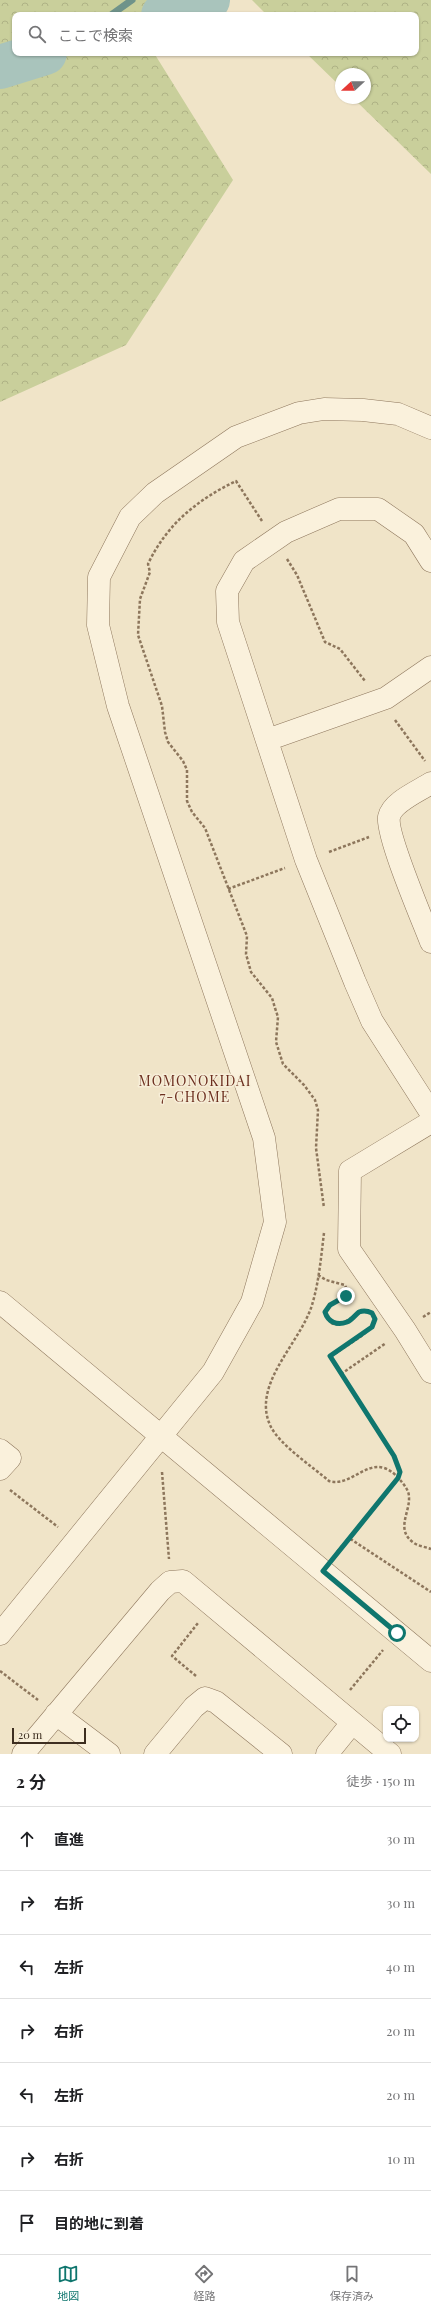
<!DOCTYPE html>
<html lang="ja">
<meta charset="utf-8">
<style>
body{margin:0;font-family:"Playfair Display","Noto Sans JP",serif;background:#f6f6f6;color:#202124}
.controls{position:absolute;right:12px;bottom:12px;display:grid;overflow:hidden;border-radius:8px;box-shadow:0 1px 3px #0004}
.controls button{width:36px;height:36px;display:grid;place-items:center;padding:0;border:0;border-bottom:1px solid #e0e0e0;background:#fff;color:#202124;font:20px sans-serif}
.compass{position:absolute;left:335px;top:68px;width:36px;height:36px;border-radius:50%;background:#fff;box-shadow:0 1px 3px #0004;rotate:249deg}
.scale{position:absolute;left:12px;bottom:10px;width:74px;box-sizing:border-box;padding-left:4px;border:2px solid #3d2e20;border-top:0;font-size:11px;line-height:14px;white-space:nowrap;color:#3d2e20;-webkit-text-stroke:3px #f7eed8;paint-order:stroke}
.stop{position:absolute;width:12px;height:12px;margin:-9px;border:3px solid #0f766e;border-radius:50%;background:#fff}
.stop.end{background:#0f766e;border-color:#fff;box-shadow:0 1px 4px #0008}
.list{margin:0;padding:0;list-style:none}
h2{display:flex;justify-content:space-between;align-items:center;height:52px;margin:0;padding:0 16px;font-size:17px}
h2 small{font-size:13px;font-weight:400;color:#757577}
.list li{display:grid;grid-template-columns:26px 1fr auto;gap:12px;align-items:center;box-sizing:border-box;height:64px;padding:0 16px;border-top:1px solid #e0e0e0}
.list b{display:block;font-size:15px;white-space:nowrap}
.list em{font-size:13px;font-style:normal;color:#757577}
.icon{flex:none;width:22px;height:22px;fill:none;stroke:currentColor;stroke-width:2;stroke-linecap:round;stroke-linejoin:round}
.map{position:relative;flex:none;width:431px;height:1754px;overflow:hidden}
.search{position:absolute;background:#fff;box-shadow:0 1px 3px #0004;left:12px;right:12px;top:12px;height:44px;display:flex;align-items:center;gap:10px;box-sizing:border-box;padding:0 14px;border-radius:8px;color:#757577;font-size:15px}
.sheet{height:500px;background:#fff}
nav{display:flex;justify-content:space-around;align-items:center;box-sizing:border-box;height:56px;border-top:1px solid #e0e0e0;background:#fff;font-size:11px;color:#757577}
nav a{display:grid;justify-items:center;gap:2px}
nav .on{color:#0f766e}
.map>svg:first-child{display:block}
.forest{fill:url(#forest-crowns)}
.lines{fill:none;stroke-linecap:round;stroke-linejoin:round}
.stream{stroke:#6f938a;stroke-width:7}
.river{stroke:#a9c4bc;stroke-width:44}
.minor-casing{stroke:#8d765c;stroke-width:23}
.path{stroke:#8d765c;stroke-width:2.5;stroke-dasharray:3 2;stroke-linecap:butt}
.minor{stroke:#faf1dc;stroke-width:22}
.route{stroke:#0f766e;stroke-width:5}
.labels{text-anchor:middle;stroke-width:3;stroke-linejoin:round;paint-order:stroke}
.neighbourhood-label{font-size:14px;letter-spacing:1px;fill:#6b2e1e;stroke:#f7eed8}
</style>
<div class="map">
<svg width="431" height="1754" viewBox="0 0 431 1754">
<defs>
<pattern id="forest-crowns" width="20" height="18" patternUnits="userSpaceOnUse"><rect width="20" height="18" fill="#c9cf9b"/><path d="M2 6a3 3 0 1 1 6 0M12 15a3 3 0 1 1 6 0" fill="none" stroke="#aeb285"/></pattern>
</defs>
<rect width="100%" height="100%" fill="#f0e4c8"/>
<!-- forest -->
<path class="forest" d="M0 0H173L167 15H15V53H154L233 180 126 345 0 402Z
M252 0H431V174L353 98H365V74H341V87L306 53H416V15H267Z"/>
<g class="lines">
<!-- stream -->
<path class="stream" d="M111 15 132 0"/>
<!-- river -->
<path class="river" d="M163 15 208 0
M0 67 45 53"/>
<!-- minor casing -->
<g class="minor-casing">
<path id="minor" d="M431 561 414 534 378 509H339L286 532 244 561 227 591 228 622 306 860 355 982 372 1021 431 1113
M267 740 386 698 431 667
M431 783C419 791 392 802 389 817 386 835 423 921 431 942
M431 1122 350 1171 349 1249 405 1330 431 1372
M0 1302 431 1661
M0 1450 10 1458 0 1469
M0 1634 213 1372 252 1302 275 1222 264 1138 118 706 98 625 99 577 130 517 155 493 236 437 299 413 324 409 363 410 398 414 431 428
M56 1714 109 1754
M23 1754 160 1591 170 1582 183 1581 390 1754
M155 1754 194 1707 205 1698 216 1702 281 1754
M327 1754 352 1723"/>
</g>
<!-- path -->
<path class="path" d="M262 521 236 481C197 500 167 524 148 564L150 572 140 599 138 635 162 706 165 732 168 742 183 761 187 770V801L192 812 205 828 247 936 246 954 251 972 272 998 275 1008 278 1017 276 1042 283 1064 304 1085 315 1100 318 1110 316 1148 324 1208
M287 559 297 575 325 642 340 649 365 681
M395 720 425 761
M329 852 369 837
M228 889 285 868
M324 1233C321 1257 319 1282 312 1305 300 1344 250 1385 271 1427 281 1446 313 1467 329 1481 350 1487 364 1462 384 1468 391 1470 397 1476 401 1481 405 1486 409 1491 409 1497 410 1513 395 1530 414 1543 418 1546 426 1547 431 1549
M318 1275 326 1280 345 1285 347 1290 346 1296 330 1305 325 1312C333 1339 352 1314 364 1311
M423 1317 431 1312
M341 1374 386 1343
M162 1472 169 1559
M10 1490 58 1527
M349 1538 399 1478 400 1472 394 1456 330 1357 363 1335 373 1325
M337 1552 349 1538 431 1592
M0 1671 38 1700
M196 1676 172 1656 198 1623
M350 1690 383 1650"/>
<!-- minor -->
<use href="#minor" class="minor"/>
</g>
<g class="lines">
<!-- route -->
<path class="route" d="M346 1296 330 1305 325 1312C328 1322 337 1326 347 1322 352 1320 355 1315 359 1312 364 1310 368 1311 372 1313L375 1319 372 1327 330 1356 394 1456 400 1472 398 1478 323 1571 397 1633"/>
</g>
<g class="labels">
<!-- neighbourhood labels -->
<g class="neighbourhood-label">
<text x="195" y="1086">MOMONOKIDAI<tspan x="195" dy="16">7-CHOME</tspan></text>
</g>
</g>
</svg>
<div class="controls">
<button><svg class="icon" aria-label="locate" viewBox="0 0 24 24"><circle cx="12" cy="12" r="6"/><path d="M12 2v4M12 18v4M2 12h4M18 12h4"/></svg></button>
</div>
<svg class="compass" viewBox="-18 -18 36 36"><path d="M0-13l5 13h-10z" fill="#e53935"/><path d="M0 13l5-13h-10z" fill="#757577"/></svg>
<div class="scale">20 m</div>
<div class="stop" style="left:397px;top:1633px"></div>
<div class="stop end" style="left:346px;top:1296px"></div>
<div class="search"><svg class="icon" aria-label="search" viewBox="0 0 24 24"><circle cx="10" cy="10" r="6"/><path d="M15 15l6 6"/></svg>ここで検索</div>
</div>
<section class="sheet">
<h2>2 分<small>徒歩 · 150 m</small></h2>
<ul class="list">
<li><svg class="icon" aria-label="ahead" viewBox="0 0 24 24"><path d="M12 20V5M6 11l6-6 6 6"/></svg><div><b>直進</b></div><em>30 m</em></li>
<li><svg class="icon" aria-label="right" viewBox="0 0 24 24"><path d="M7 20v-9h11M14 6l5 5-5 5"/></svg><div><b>右折</b></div><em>30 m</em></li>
<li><svg class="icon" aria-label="left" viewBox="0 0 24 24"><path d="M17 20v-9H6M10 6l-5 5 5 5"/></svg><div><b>左折</b></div><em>40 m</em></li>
<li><svg class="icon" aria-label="right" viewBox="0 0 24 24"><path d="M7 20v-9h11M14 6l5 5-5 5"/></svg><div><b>右折</b></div><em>20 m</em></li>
<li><svg class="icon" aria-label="left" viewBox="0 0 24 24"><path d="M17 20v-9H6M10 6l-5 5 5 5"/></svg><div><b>左折</b></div><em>20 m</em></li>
<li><svg class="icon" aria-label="right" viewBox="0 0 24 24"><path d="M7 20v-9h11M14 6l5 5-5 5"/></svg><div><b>右折</b></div><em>10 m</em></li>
<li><svg class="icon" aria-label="arrive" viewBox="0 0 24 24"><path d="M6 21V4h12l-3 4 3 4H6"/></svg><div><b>目的地に到着</b></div></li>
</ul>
</section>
<nav>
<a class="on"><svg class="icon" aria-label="map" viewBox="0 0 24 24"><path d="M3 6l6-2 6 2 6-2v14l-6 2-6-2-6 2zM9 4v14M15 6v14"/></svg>地図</a>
<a><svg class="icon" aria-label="directions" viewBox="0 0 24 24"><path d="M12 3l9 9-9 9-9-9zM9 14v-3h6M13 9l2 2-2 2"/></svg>経路</a>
<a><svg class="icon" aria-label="saved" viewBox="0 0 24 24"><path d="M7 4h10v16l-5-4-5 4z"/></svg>保存済み</a>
</nav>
